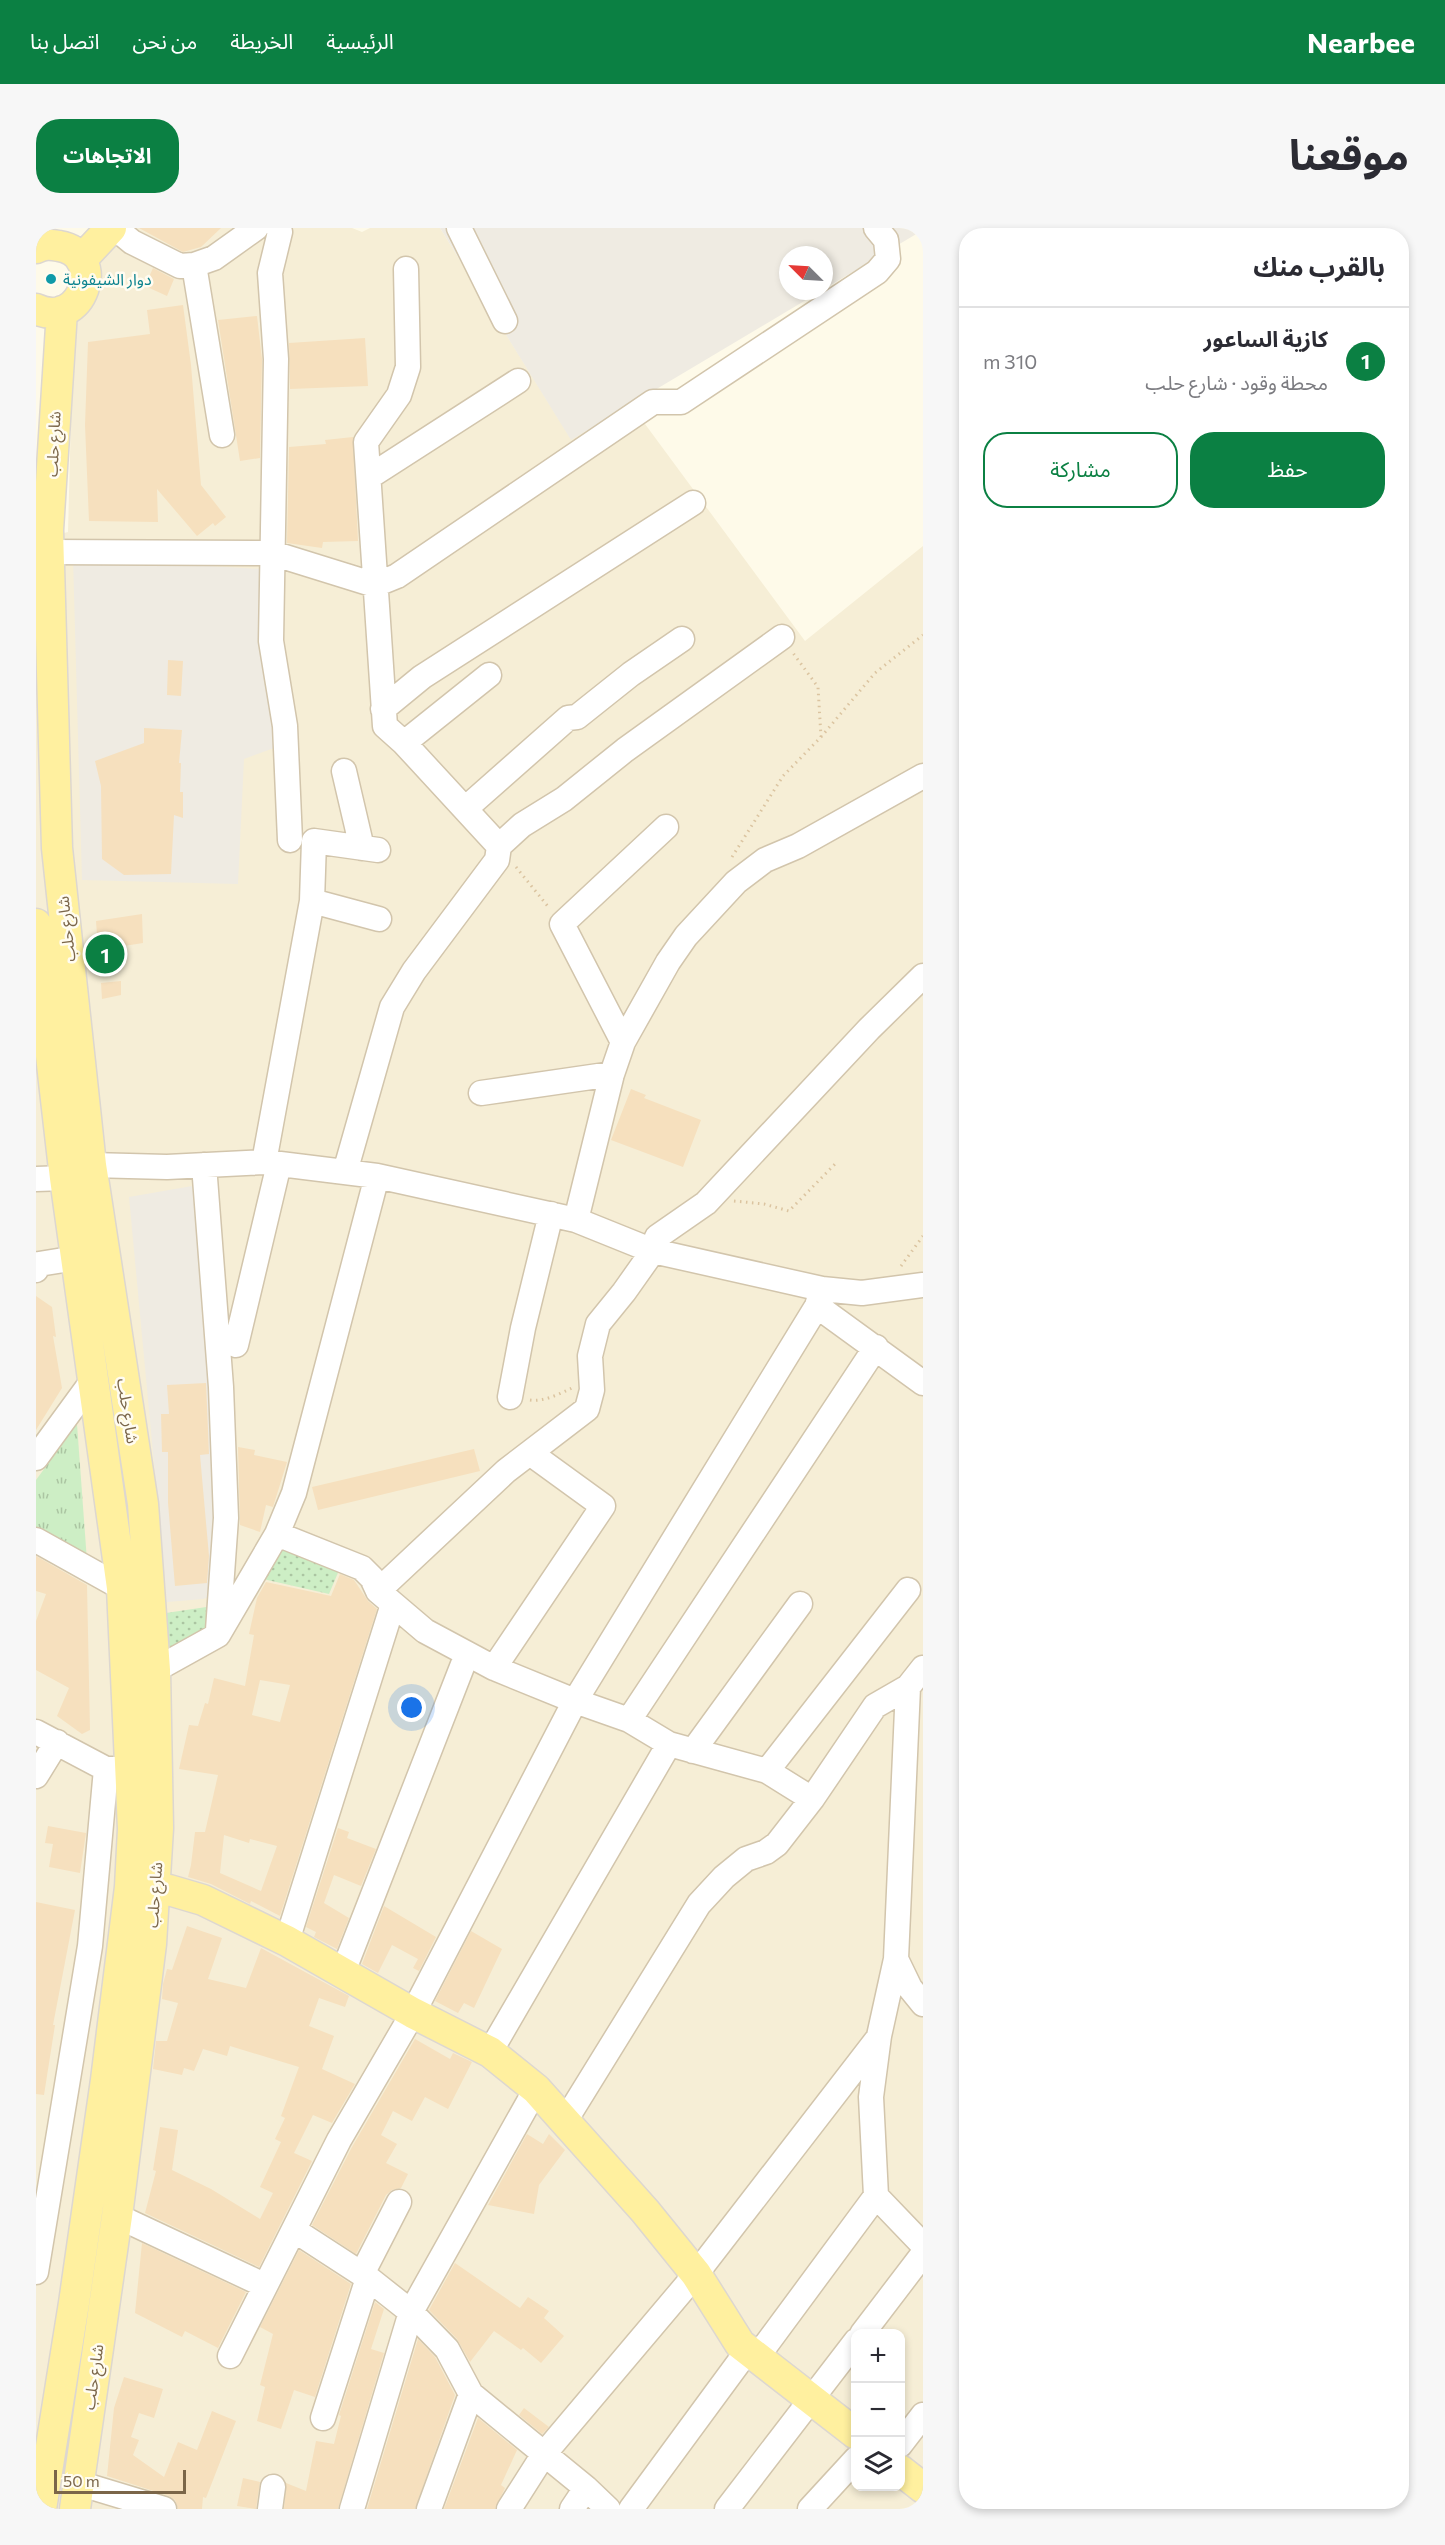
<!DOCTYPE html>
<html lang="ar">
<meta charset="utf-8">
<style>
body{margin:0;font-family:Commissioner,"Noto Sans Arabic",sans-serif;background:#f7f7f7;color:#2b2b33;direction:rtl}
.controls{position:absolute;right:18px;bottom:18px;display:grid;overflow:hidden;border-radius:12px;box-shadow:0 3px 9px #0003}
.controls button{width:54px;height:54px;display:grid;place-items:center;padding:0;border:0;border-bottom:2px solid #e1e1e2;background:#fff;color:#2b2b33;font:30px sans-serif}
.compass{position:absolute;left:743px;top:18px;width:54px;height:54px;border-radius:50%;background:#fff;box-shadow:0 3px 9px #0003;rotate:294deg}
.scale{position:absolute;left:18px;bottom:15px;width:132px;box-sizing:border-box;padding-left:6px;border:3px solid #7b6649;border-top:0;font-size:16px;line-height:21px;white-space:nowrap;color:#7b6649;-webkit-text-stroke:4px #fffcf1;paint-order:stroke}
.you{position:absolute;left:376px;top:1480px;width:21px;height:21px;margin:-15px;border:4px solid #fff;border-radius:50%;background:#1a73e8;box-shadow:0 0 0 9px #1a73e833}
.badge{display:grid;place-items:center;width:39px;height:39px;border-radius:50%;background:#0b8043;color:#fff;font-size:20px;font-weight:700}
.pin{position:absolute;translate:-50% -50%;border:3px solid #fff;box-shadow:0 2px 6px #0006}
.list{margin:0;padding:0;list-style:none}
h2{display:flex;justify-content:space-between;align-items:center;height:78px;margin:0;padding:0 24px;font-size:26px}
h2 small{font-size:20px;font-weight:400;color:#7c7c81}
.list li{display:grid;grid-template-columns:39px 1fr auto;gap:18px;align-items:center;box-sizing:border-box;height:108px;padding:0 24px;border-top:2px solid #e1e1e2}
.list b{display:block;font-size:22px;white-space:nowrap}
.list p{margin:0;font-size:20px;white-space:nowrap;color:#7c7c81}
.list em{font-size:20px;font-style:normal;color:#7c7c81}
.actions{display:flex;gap:12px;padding:18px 24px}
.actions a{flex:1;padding:14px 0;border:2px solid #0b8043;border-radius:24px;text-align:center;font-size:21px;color:#0b8043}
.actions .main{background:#0b8043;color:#fff}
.icon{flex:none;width:33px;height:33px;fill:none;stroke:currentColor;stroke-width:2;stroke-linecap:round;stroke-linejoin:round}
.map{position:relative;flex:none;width:887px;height:2281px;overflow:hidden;direction:ltr;border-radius:24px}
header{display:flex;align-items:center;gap:36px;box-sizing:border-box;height:84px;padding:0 30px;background:#0b8043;color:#fff}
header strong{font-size:28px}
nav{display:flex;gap:33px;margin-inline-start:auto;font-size:21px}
.intro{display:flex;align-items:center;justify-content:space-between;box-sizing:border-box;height:144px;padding:0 36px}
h1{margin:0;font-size:42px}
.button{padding:15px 27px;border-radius:24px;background:#0b8043;color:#fff;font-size:21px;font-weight:700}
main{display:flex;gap:36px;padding:0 36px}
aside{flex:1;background:#fff;border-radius:24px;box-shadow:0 3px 9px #0003}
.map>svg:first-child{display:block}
.residential{fill:#f6eed6;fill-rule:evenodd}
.industrial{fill:#efebe2}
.grass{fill:url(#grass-tufts)}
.garden{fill:url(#garden-dots)}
.building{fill:#f6e0be;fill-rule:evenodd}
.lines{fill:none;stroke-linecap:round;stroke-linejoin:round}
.minor-casing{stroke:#d2c5ac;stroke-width:27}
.major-casing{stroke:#ddd7d0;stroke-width:33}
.path{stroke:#dbc4a0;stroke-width:3;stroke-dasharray:1.5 4.5;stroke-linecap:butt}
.minor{stroke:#fff;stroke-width:24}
.major{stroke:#fff09f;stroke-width:30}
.culture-dot{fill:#0f9aa8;stroke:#fffcf1;stroke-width:2}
.labels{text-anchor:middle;stroke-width:5;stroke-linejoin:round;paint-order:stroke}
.culture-label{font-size:16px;fill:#0d838f;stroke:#fffcf1;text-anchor:start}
.street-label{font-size:16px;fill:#7b6649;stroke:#fffcf1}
</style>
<header>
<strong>Nearbee</strong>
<nav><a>الرئيسية</a><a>الخريطة</a><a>من نحن</a><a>اتصل بنا</a></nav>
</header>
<div class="intro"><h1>موقعنا</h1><a class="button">الاتجاهات</a></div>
<main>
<aside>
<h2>بالقرب منك<small></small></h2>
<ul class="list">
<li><span class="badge">1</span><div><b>كازية الساعور</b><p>محطة وقود · شارع حلب</p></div><em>310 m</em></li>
</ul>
<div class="actions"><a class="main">حفظ</a><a>مشاركة</a></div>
</aside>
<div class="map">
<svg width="887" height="2281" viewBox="0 0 887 2281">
<defs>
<pattern id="grass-tufts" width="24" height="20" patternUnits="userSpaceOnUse" patternTransform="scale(1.5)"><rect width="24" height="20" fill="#cdeec5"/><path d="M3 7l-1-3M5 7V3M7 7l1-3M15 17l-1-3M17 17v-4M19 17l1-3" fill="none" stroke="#abc5a2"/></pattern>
<pattern id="garden-dots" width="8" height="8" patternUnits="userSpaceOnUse" patternTransform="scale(1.5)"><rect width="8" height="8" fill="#cdeec5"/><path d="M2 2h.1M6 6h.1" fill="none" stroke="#abc5a2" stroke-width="1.8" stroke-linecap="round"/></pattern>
</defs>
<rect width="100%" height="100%" fill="#fefae9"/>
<!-- residential -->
<path class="residential" d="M70 0H316L326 4 334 0H404L535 211 595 177 769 413 887 318V2281H0V312L32 304 37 112 65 4ZM820 2106H864V2258H820Z"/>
<!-- industrial -->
<path class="industrial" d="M404 0H887V2L788 61V27H752V63H785L535 212Z
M37 330 225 341 238 520 208 531 202 656 46 652Z
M156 958 173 1064 183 1166 179 1367 167 1371 131 1374 93 969Z"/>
<!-- grass -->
<path class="grass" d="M41 1196 51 1333 0 1304V1252Z"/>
<!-- garden -->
<path class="garden" d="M248 1316 304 1340 293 1366 227 1351Z
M177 1378 174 1405 128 1424 130 1385Z"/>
<!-- building -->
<path class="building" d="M103 0H185L165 19 147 24Z
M117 40 138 51 131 68 109 58Z
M147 77 155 137 165 257 190 289 179 298 177 295 161 308 121 261 122 294 53 293 49 197 52 114 114 106 111 82Z
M221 88 226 131 224 230 204 233 182 92Z
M329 110 332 158 254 161 253 115Z
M317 209 322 313 287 314 286 320 251 315 253 219 290 216 289 212Z
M132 432 147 433 145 468 131 467Z
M108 500 146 502 143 535H145L144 564H147V590L138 587 135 646 88 647 66 631 65 558 59 533 108 515Z
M106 686 107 715 62 722 60 693Z
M85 753V767L66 771 65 755Z
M595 861 610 867 608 870 665 892 647 939 575 912Z
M0 1068 16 1079 20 1109 17 1108 26 1160 0 1202Z
M170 1155 173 1226 164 1227 173 1328 171 1355 139 1358 132 1275V1224H126L125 1186H133L131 1157Z
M202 1219 219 1222 218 1227 251 1234 237 1279 230 1277 224 1304 204 1297Z
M438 1221 444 1243 282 1282 276 1259Z
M0 1328 51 1357 54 1502 46 1506 21 1488 33 1460 0 1442V1393L10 1366 0 1363Z
M304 1346 318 1352 332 1373 341 1381 244 1688 215 1673 214 1676 175 1656 152 1649 155 1637 159 1604H169L182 1547 143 1541 153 1497 162 1498 169 1475 172 1476 178 1450 209 1458 218 1407 213 1406 221 1370 230 1354 295 1368ZM224 1452 254 1457 244 1494 216 1487ZM188 1607 213 1615 214 1611 241 1618 225 1663 184 1645Z
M12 1598 50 1605 44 1645 13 1639 17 1616 9 1615Z
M302 1600 313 1604 311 1610 340 1621 325 1658 298 1647 288 1675 313 1690 301 1721 278 1709 280 1704 270 1699Z
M0 1674 39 1682 17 1797H19L8 1867 0 1866Z
M348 1678 400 1709 383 1743 377 1740 382 1731 356 1717 342 1745 326 1736Z
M151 1698 186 1710 172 1751 210 1760 225 1720 313 1768 309 1779 283 1770 273 1798 298 1808 286 1841 319 1856 296 1895 277 1887 258 1925 276 1933 223 2039 109 1985 120 1943 117 1942 124 1899 142 1902 136 1942 175 1961 224 1991 237 1965 224 1959 245 1914 239 1911 249 1890 245 1888 263 1839 194 1818 191 1828 167 1821 158 1843 148 1840 146 1847 117 1841 120 1813H131L142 1775 126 1771 127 1756 131 1741 136 1742Z
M435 1703 466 1721 438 1780 428 1775 422 1785 399 1773Z
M379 1811 414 1831 417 1825 436 1834 412 1881 389 1869 376 1893 357 1883 345 1907 361 1916 350 1935 372 1946 365 1960 356 1962 350 1967 320 2026 276 1997 316 1919Z
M491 1906 507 1916 513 1906 529 1922 503 1957 498 1986 452 1977Z
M106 2015 210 2064 182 2120 149 2103 146 2109 99 2085Z
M263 2022 315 2056 279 2169 258 2162 245 2201 221 2193 229 2159 224 2157 237 2106 224 2099Z
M419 2035 484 2080 492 2069 513 2083 508 2090 528 2108 505 2135 487 2120 485 2122 458 2103 434 2134 421 2111 393 2082Z
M339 2074 348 2081 335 2121 348 2125 302 2281H248L250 2255 270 2263 280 2213 298 2216 305 2188 303 2187Z
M382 2111 399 2129 419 2167 379 2281H331Z
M88 2149 127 2161 118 2190 103 2185 95 2209 103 2212 97 2227 128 2249 142 2214 161 2222 176 2183 200 2193 170 2270 167 2269 166 2281H142L139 2272 133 2268 71 2248 78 2180Z
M488 2180 513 2199 506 2206 483 2187Z
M442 2190 481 2222 465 2257 469 2260 459 2281H408Z
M207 2250 224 2254 220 2281 201 2278Z"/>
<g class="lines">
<!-- minor casing -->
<g class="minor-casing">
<path id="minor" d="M79 0 96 14 144 38 158 37 178 30 220 0
M242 0 244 4 234 45 240 131 235 413 249 498 254 612
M423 0 469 93
M158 37 186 207
M370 41 372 139 363 167 330 214 349 498 368 515 463 618
M333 249 482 153
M12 324 236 325 339 357 361 348 617 174H645L841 44 852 31 850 12 840 0
M347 481 386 449 657 275
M368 515 453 447
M308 543 326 620
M429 581 532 490 541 489 595 446 646 411
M276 673 343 691
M587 814 526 696 630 599
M445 865 576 846
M228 934 276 673 278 613 342 622
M168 937 185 1159 190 1290 182 1402
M309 944 356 779 378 743 461 632 463 618 486 597 528 571 589 522 746 409
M0 951 29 950 55 937 131 939 228 934 341 948 540 992 617 1023 786 1061 826 1065 887 1057
M540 992 576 846 587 814 632 734 650 708 700 654 729 632 762 618 887 548
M0 1042 3 1036 40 1030
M781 1078 887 1155
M200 1117 243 936
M474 1169 487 1100 515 986
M0 1230 57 1152
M241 1306 326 1340 336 1350 342 1363 470 1243 551 1181 556 1162 554 1128 562 1096 588 1064 617 1023 621 1009 670 975 833 801 887 748
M0 1312 86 1360
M342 1363 389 1403 458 1440 539 1473 593 1492 633 1516 731 1543 776 1571
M458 1440 567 1278 494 1225
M887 1440 872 1459 860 1731 843 1808 835 1869 840 1968 887 2017
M119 1442 182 1407 241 1306 258 1265 341 948
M593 1492 840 1119
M0 1504 70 1541H84
M657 1523 764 1376
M731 1543 872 1362
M0 1548 21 1514
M251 1713 357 1376
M860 1731 874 1760 887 1776
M307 1744 431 1426
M454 1824 633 1516
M529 1893 663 1676 688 1649 710 1631 730 1624 741 1616 776 1571 839 1478 872 1459
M81 1988 228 2057
M258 2002 332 2050 375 2084 411 2121 435 2166 550 2260 572 2281
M0 2044 54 1718 70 1541
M326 2046 363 1974
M826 2106 887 2026
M194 2128 303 1912 377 1785 539 1473 781 1078 786 1061
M721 2129 840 1968
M287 2190 332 2050
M864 2217 887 2187
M42 2255 128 2281
M234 2281 237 2259
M316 2281 375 2084 500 1861
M393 2281 435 2166
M473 2281 508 2226 660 2046 843 1809
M536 2281 550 2260
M595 2281 712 2122
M691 2281 820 2113
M774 2281 820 2231"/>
</g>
<!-- major casing -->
<g class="major-casing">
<path id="major" d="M0 20C8 16 14 16 23 18 72 26 47 103 0 81
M45 32 75 0
M26 83 12 302 21 620 55 937 107 1276 119 1442 122 1600 115 1716 81 1988 39 2281
M0 696 29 950 86 1360 97 1601 94 1659 70 1852 38 2075 5 2281
M99 1659 133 1662 167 1672 251 1713 377 1785 454 1824 500 1861 609 1983 660 2046 704 2116 820 2206
M864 2242 887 2260"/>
</g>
<!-- path -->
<path class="path" d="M785 509 839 445 887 407
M696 629 747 548 785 509 782 459 757 425
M480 639 514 681
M698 973 728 976 753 983 801 934
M865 1038 887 1008
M494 1172C508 1174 523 1166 536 1160"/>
<!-- minor -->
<use href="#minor" class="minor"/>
<!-- major -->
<use href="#major" class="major"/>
</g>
<!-- markers -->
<circle class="culture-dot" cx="15" cy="51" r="6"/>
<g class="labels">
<!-- culture labels -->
<g class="culture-label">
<text x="27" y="57">دوار الشيفونية</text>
</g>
<!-- street labels -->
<g class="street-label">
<text transform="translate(17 216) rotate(-87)" y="6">شارع حلب</text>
<text transform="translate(30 701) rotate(-96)" y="6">شارع حلب</text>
<text transform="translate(92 1183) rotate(81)" y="6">شارع حلب</text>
<text transform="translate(118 1667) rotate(-86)" y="6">شارع حلب</text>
<text transform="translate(57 2149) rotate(-82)" y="6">شارع حلب</text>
</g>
</g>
</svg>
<div class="controls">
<button>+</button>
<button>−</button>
<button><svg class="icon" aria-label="layers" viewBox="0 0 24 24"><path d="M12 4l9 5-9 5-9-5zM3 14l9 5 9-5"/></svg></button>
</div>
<svg class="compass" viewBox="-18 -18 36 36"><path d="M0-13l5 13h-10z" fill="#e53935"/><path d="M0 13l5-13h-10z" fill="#7c7c81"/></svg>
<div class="scale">50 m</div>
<div class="you"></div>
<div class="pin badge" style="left:69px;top:726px">1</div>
</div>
</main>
